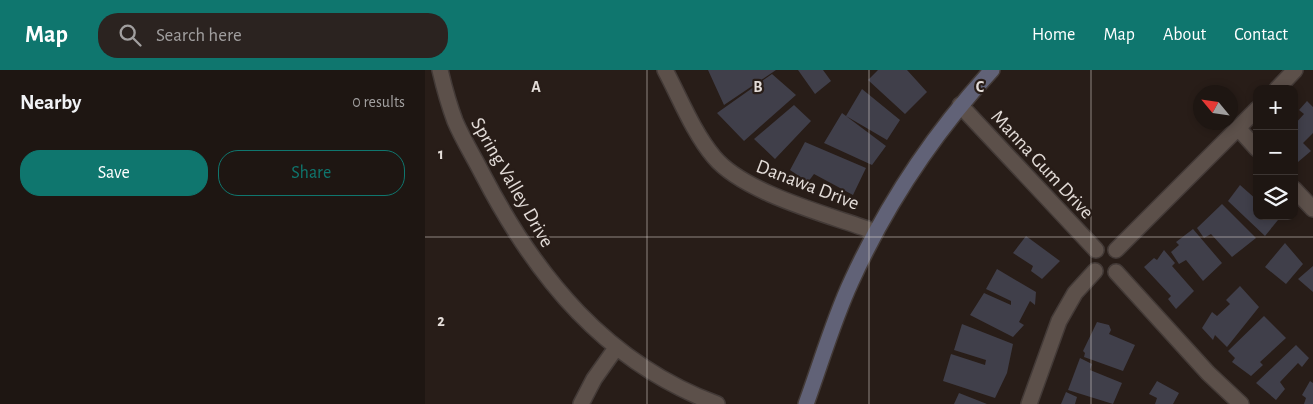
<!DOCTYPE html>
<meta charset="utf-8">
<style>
body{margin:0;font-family:"Alegreya Sans",sans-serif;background:#2b2320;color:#f1f3f6}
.controls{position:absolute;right:15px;top:15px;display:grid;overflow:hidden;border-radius:10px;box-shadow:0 2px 8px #0003}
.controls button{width:45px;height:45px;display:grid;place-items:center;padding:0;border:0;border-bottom:1px solid #3c3532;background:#1e1612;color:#f1f3f6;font:25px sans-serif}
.compass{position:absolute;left:768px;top:15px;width:45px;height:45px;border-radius:50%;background:#1e1612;box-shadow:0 2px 8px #0003;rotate:299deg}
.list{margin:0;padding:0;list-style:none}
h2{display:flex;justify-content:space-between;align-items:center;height:65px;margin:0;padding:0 20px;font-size:21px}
h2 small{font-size:16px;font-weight:400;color:#a19f9f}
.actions{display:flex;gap:10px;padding:15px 20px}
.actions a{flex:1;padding:11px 0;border:1px solid #0f766e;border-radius:20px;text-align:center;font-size:18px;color:#0f766e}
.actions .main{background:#0f766e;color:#fff}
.icon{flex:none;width:28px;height:28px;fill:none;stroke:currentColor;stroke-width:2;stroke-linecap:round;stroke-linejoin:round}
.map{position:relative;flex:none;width:888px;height:334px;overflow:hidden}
header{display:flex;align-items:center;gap:30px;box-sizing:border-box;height:70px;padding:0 25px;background:#0f766e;color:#fff}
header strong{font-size:24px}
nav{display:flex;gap:28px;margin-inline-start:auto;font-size:18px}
.search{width:350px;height:45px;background:#2b2320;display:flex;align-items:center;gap:12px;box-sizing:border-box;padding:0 18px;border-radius:20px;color:#a19f9f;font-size:19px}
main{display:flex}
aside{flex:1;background:#1e1612}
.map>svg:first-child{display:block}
.building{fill:#403f4a}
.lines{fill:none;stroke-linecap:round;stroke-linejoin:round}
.street-casing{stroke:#433a37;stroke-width:18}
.secondary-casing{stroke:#433a37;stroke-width:18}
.street{stroke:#5c504a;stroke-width:15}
.secondary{stroke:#616277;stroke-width:15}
.grid{fill:none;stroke:#e3dcd8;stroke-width:1;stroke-opacity:0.55}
.labels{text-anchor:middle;stroke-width:4.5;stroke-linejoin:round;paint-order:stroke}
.street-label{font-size:20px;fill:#e3dcd8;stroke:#281d18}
.grid-label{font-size:16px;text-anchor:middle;font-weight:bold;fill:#e3dcd8;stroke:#281d18;stroke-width:4.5;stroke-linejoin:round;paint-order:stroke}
</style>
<header>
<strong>Map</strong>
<div class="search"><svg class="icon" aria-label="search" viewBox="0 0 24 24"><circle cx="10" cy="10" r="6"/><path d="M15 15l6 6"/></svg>Search here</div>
<nav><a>Home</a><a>Map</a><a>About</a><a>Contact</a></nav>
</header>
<main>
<aside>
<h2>Nearby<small>0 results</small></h2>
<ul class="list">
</ul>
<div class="actions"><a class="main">Save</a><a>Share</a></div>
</aside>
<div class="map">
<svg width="888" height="334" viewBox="0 0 888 334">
<rect width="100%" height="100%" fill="#281d18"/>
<!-- building -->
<path class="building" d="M283 0H351L299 35Z
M373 0H398L406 11 390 24Z
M453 0H482L502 22 480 44 443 10Z
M347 4 371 25 319 71 292 43Z
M437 19 475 50 462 70 421 46 461 76 447 95 399 73 417 43 421 46Z
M882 31 888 37V63L878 73 886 81 873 92 869 88V55L879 44 874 40Z
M369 35 386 51 350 89 329 69Z
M380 72 441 98 428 125 389 104 383 112 365 100Z
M815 115 832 130V146H849L853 150 840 166 803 131Z
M797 134 831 168 807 187 786 164 779 168 772 158Z
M768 159 797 193 778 211 761 190 754 194 746 182 754 175 751 172Z
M601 166 635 191 617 209 606 201 608 196 588 183Z
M860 173 878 194 861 214 840 197Z
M739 180 750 193 747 196 769 221 751 239 743 229 746 226 719 197 729 188 732 190Z
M888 196V222L873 209Z
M572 199 611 222 610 235 605 231 594 252 599 255 588 267 545 245 559 223 586 235V231L561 219Z
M815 216 834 237 802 277 790 265 788 270 777 258 787 242 792 246 805 234 801 230Z
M839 246 861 268 835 292 838 295 826 306 807 292 810 288 803 281Z
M672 252 684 255 686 260 684 264 710 275 698 301 659 287 660 283 658 281Z
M537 254 588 274 582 303 570 328 518 311 526 284 560 295 561 290 529 280Z
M871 275 884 288 877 297 873 293 855 312 860 319 851 330 831 313Z
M655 288 667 294 665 300 697 313 688 334 643 320Z
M732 311 754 323 748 334H730L732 328 724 324Z
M885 311 888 313V334H879L881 328 877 325Z
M641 322 652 327 650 334H636Z
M534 323 562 334H529Z"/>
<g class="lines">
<!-- street casing -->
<g class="street-casing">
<path id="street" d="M15 0C19 17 24 35 30 51 38 70 49 87 58 105 111 207 181 293 292 334
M240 0C255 28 268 62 289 87 320 124 405 145 451 162
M852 19 870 0
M535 35 671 180
M813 58 832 79
M869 119 888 139
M691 180 832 39
M691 202 783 303 816 334
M156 334 169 309 191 278
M604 334 634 251 650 223 670 201"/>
</g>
<!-- secondary casing -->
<g class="secondary-casing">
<path id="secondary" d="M381 334C396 293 408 251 426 212 462 133 508 64 567 0"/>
</g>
<!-- street -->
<use href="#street" class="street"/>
<!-- secondary -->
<use href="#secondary" class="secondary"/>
</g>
<!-- grid -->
<path class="grid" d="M222 0V334M444 0V334M666 0V334M0 167H888"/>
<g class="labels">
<!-- street labels -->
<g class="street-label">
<text transform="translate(618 94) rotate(47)" y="7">Manna Gum Drive</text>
<text transform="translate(88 112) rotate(60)" y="7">Spring Valley Drive</text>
<text transform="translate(383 114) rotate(21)" y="7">Danawa Drive</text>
</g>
</g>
<g class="grid-label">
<text x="111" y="22">A</text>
<text x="333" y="22">B</text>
<text x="555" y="22">C</text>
<text x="16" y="89">1</text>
<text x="16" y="256">2</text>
</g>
</svg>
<div class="controls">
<button>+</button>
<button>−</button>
<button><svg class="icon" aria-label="layers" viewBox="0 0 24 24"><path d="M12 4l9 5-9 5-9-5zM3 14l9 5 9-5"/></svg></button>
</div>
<svg class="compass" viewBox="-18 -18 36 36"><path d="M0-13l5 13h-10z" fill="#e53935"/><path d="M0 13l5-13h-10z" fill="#a19f9f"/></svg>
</div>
</main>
